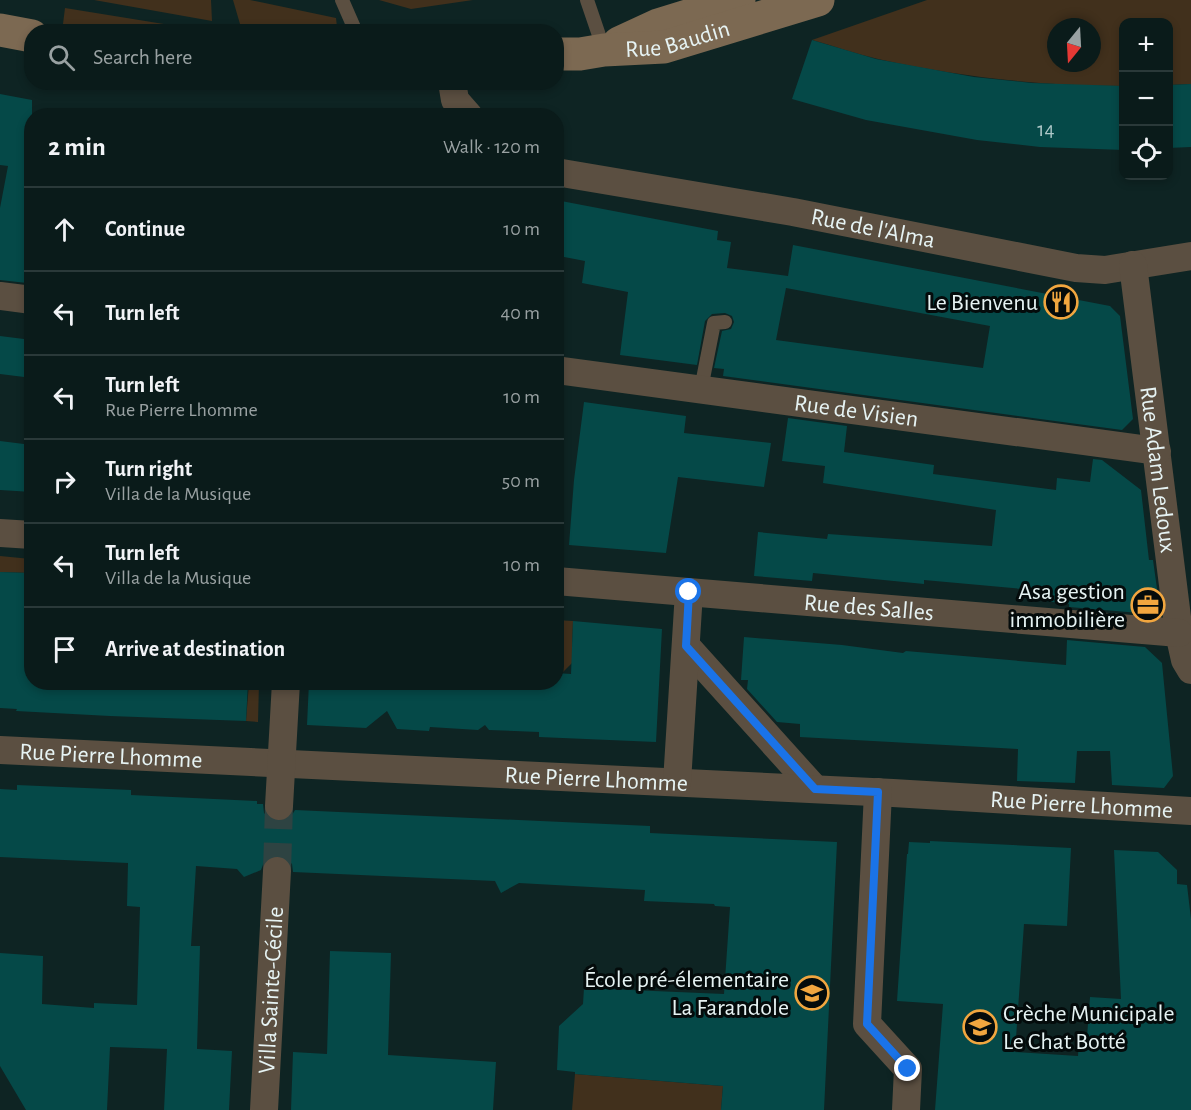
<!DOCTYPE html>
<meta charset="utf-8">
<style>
body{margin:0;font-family:"Alegreya Sans",sans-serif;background:#132423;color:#f1f3f6}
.controls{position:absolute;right:18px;top:18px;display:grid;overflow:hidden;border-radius:12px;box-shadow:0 3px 9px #0003}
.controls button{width:54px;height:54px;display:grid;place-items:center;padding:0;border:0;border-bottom:2px solid #2a3939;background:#0a1b1a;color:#f1f3f6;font:30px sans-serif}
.compass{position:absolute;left:1047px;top:18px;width:54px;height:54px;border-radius:50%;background:#0a1b1a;box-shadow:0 3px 9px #0003;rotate:198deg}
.stop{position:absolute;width:18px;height:18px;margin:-14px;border:4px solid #1a73e8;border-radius:50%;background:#fff}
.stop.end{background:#1a73e8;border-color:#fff;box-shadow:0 2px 6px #0008}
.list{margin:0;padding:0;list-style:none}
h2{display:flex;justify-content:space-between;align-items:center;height:78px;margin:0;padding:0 24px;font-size:26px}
h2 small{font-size:20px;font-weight:400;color:#99a1a2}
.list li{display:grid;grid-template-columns:39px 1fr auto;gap:18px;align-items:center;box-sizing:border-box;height:84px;padding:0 24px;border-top:2px solid #2a3939}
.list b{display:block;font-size:22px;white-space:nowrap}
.list p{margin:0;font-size:20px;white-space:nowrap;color:#99a1a2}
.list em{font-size:20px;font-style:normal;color:#99a1a2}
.icon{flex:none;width:33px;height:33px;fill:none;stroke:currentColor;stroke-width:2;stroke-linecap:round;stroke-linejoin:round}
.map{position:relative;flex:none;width:1191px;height:1110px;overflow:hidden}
.search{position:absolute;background:#0a1b1a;box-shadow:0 3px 9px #0003;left:24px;top:24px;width:540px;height:66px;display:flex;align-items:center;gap:15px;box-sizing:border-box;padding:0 21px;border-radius:24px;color:#99a1a2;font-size:22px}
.panel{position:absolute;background:#0a1b1a;box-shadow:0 3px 9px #0003;left:24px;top:108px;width:540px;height:582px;border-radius:24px}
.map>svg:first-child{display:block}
.green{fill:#41301c;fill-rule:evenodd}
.building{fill:#054948;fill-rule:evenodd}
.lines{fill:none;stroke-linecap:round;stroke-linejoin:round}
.street-tunnel{stroke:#2e4342;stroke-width:28;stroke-dasharray:28 14;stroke-linecap:butt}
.lane{stroke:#5b4f41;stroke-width:14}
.street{stroke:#5b4f41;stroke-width:28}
.secondary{stroke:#7c6952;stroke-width:33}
.route{stroke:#1a73e8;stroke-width:8}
.labels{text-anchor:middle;stroke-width:6;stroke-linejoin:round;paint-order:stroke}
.number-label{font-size:21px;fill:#aec8c8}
.street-label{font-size:24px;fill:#e6f3f3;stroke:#040b0b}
.poi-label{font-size:24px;fill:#e6f3f3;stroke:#040b0b;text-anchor:end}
</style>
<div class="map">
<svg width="1191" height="1110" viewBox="0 0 1191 1110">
<rect width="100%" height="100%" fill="#0e2423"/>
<!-- green -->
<path class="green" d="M94 0H211L212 21Z
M233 0H250L336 18 337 27 240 24Z
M379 0H473L411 9Z
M927 0H1191V84L1169 85 1168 22H1124L1123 86C1041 86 959 77 878 59 856 54 834 46 812 40ZM1056 27H1092V63H1056Z
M65 8 207 31H109L63 24Z
M0 556 31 559V573L0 572Z
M556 620 573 621 572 647 575 660 561 674 557 673Z
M249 683H259L258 722 246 721Z
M575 1074 723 1086 721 1110H572Z"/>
<!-- building -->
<path class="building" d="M812 40 876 59 974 77 1032 83 1124 86V150L1040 147 977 140 866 120 792 99Z
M1191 84V147L1168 148V85Z
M0 94 32 100V245L27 283 0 280V208L8 166 0 165Z
M556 200 718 231 717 240 731 242 727 268 788 276 793 245 1110 306 1120 316 1133 419 1122 430 723 376 724 369 714 368 722 331 731 329 734 322 732 316 725 313 712 314 705 321 697 365 620 355 628 292 582 283 585 261 559 256 563 235 556 234ZM786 288 990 326 983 368 776 340Z
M0 336 32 340V378L0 374Z
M584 402 686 416 684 433 771 443 764 487 678 477 666 553 569 545 574 480Z
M788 418 847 426 844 452 934 465 933 474 1056 490 1057 478 1090 482 1093 459 1102 460 1141 490 1149 560H1153L1158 596 1139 613 1069 607V604L1044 601V591L924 580V584L813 573 812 581 754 576 758 532 827 539 828 534 992 546 996 510 823 483 825 466 782 461Z
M0 441 32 445V492L0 490Z
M0 572 32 573V682H248L246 721 110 716 16 711 17 709 0 708Z
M573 621 662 629 656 742 539 737V732L489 730 485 725 478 730 430 727 429 731 397 729 387 711 366 728 307 725 309 682H556V673L571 674Z
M744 637 842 645 903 653 906 651 1066 665 1067 640 1145 647 1162 663 1173 776 1164 788 1112 785 1110 751H1077L1075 783 1017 781 1018 749 800 737V724L777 722 747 689 748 680H741Z
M17 785 131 790V795L257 801V804H263L264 813 270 819 278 822 287 820 292 815 295 810 650 826V833L837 842 824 1110H721L723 1086 575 1074V1072L557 1070 559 1026 583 1004 584 988 724 994 730 907 715 906 714 904 644 901 645 890 519 883 501 893 495 881 293 872 292 864 286 858 277 855 269 857 264 862 261 870 244 877 237 869 196 866 191 946H200L197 1049 232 1051 229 1110H164L167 1049 110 1047 107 1110H26L0 1066V953L43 956 42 1004 94 1008V1003L137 1005 140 907 127 906 128 863 0 857V789L17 790Z
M930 841 1071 848 1067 926 1024 924 1015 1052 1078 1056 1079 1037H1087L1090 997 1121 999 1114 850 1158 852 1177 870V884L1187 885 1191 919V1110H935L943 1004 897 1001 907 854H908L909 842 930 843Z
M330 951 391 953 388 1055 496 1062 493 1110H291L293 1052 327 1054Z"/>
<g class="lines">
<!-- street-tunnel -->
<path class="street-tunnel" d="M277 871 279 806"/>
<!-- lane -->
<path class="lane" d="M342 0 356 32
M587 0 604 50
M701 389 714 323 725 322"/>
<!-- street -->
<g class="street">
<path d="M452 82 455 100 469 116"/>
<path id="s1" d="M556 172 793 212 1076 268 1105 270 1191 256"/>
<path id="s2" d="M1133 265 1179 633 1185 660 1191 670"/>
<path d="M0 296 32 300"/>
<path id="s3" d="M556 370 1157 451"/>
<path d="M0 533 32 535"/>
<path id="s4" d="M556 581 1179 633"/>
<path d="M686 646 815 789"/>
<path id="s5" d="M0 750 893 793 1191 811"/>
<path d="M677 782 689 592"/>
<path d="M878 792 867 1024 908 1069 906 1110"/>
<path d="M279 806 286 682"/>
<path id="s6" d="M264 1110 277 871"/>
</g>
<!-- secondary -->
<g class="secondary">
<path d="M0 30 32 36"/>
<path d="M619 43 658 25 739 0"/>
<path id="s7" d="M556 54H580L604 50 664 47 818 0"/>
</g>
</g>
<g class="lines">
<!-- route -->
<path class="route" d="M689 592 686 646 815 789 878 792 867 1024 908 1069"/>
</g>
<!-- icons -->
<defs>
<g id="restaurant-ring" transform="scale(1.725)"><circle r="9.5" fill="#040b0b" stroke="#f1a63f" stroke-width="1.5"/><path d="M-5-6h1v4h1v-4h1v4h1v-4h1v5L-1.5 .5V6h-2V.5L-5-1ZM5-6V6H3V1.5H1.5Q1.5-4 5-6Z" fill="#f1a63f"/></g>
<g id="office-ring" transform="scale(1.725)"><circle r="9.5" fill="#040b0b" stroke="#f1a63f" stroke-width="1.5"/><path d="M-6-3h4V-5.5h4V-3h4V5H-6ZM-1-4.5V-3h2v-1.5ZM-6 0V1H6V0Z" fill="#f1a63f"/></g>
<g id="school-ring" transform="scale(1.725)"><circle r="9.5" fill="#040b0b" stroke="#f1a63f" stroke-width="1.5"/><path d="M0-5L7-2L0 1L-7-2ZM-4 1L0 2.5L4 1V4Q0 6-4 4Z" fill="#f1a63f"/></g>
</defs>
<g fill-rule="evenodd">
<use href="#restaurant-ring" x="1061" y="302"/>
<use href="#office-ring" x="1148" y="605"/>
<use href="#school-ring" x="812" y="993"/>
<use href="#school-ring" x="980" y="1027"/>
</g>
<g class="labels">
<!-- number labels -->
<g class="number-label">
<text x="1046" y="136">14</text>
</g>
<!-- street labels -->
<g class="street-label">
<text dy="8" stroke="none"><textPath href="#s7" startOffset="123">Rue Baudin</textPath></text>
<text dy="8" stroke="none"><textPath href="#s1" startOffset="322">Rue de l'Alma</textPath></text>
<text dy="8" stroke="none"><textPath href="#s3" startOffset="303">Rue de Visien</textPath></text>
<text dy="8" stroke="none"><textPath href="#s2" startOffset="206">Rue Adam Ledoux</textPath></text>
<text dy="8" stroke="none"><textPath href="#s4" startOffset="314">Rue des Salles</textPath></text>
<text dy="8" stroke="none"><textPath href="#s5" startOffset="111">Rue Pierre Lhomme</textPath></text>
<text dy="8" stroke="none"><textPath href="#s5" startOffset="597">Rue Pierre Lhomme</textPath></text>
<text dy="8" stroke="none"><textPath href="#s5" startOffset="1083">Rue Pierre Lhomme</textPath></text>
<text dy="8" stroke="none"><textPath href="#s6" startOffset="120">Villa Sainte-Cécile</textPath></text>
</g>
<!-- poi labels -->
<g class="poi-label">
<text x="1038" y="310">Le Bienvenu</text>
<text x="1125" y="599">Asa gestion<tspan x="1125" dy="28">immobilière</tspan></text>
<text x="789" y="987">École pré-élementaire<tspan x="789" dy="28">La Farandole</tspan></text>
<text x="1003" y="1021" text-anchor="start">Crèche Municipale<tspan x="1003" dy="28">Le Chat Botté</tspan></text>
</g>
</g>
</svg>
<div class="controls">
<button>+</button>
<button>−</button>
<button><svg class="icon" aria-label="locate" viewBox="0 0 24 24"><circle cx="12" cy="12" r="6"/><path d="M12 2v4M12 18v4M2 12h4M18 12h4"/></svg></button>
</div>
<svg class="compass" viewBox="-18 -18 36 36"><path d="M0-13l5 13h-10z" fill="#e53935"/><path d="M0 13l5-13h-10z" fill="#99a1a2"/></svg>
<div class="stop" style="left:689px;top:592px"></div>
<div class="stop end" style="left:908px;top:1069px"></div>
<div class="search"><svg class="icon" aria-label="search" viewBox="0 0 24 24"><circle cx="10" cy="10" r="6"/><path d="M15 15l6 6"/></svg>Search here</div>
<section class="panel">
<h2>2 min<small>Walk · 120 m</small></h2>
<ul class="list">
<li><svg class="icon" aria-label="ahead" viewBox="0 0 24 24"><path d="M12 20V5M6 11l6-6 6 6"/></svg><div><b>Continue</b></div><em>10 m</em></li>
<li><svg class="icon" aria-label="left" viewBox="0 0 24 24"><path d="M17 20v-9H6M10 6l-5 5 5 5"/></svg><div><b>Turn left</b></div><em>40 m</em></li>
<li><svg class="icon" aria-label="left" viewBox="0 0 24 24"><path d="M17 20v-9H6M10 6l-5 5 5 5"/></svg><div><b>Turn left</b><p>Rue Pierre Lhomme</p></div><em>10 m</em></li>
<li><svg class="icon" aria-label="right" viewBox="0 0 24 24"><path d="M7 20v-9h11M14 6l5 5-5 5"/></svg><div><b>Turn right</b><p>Villa de la Musique</p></div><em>50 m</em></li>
<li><svg class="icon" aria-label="left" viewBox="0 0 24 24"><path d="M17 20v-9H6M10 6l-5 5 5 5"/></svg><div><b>Turn left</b><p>Villa de la Musique</p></div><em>10 m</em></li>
<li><svg class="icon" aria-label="arrive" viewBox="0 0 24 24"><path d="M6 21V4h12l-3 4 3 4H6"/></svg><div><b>Arrive at destination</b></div></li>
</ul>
</section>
</div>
